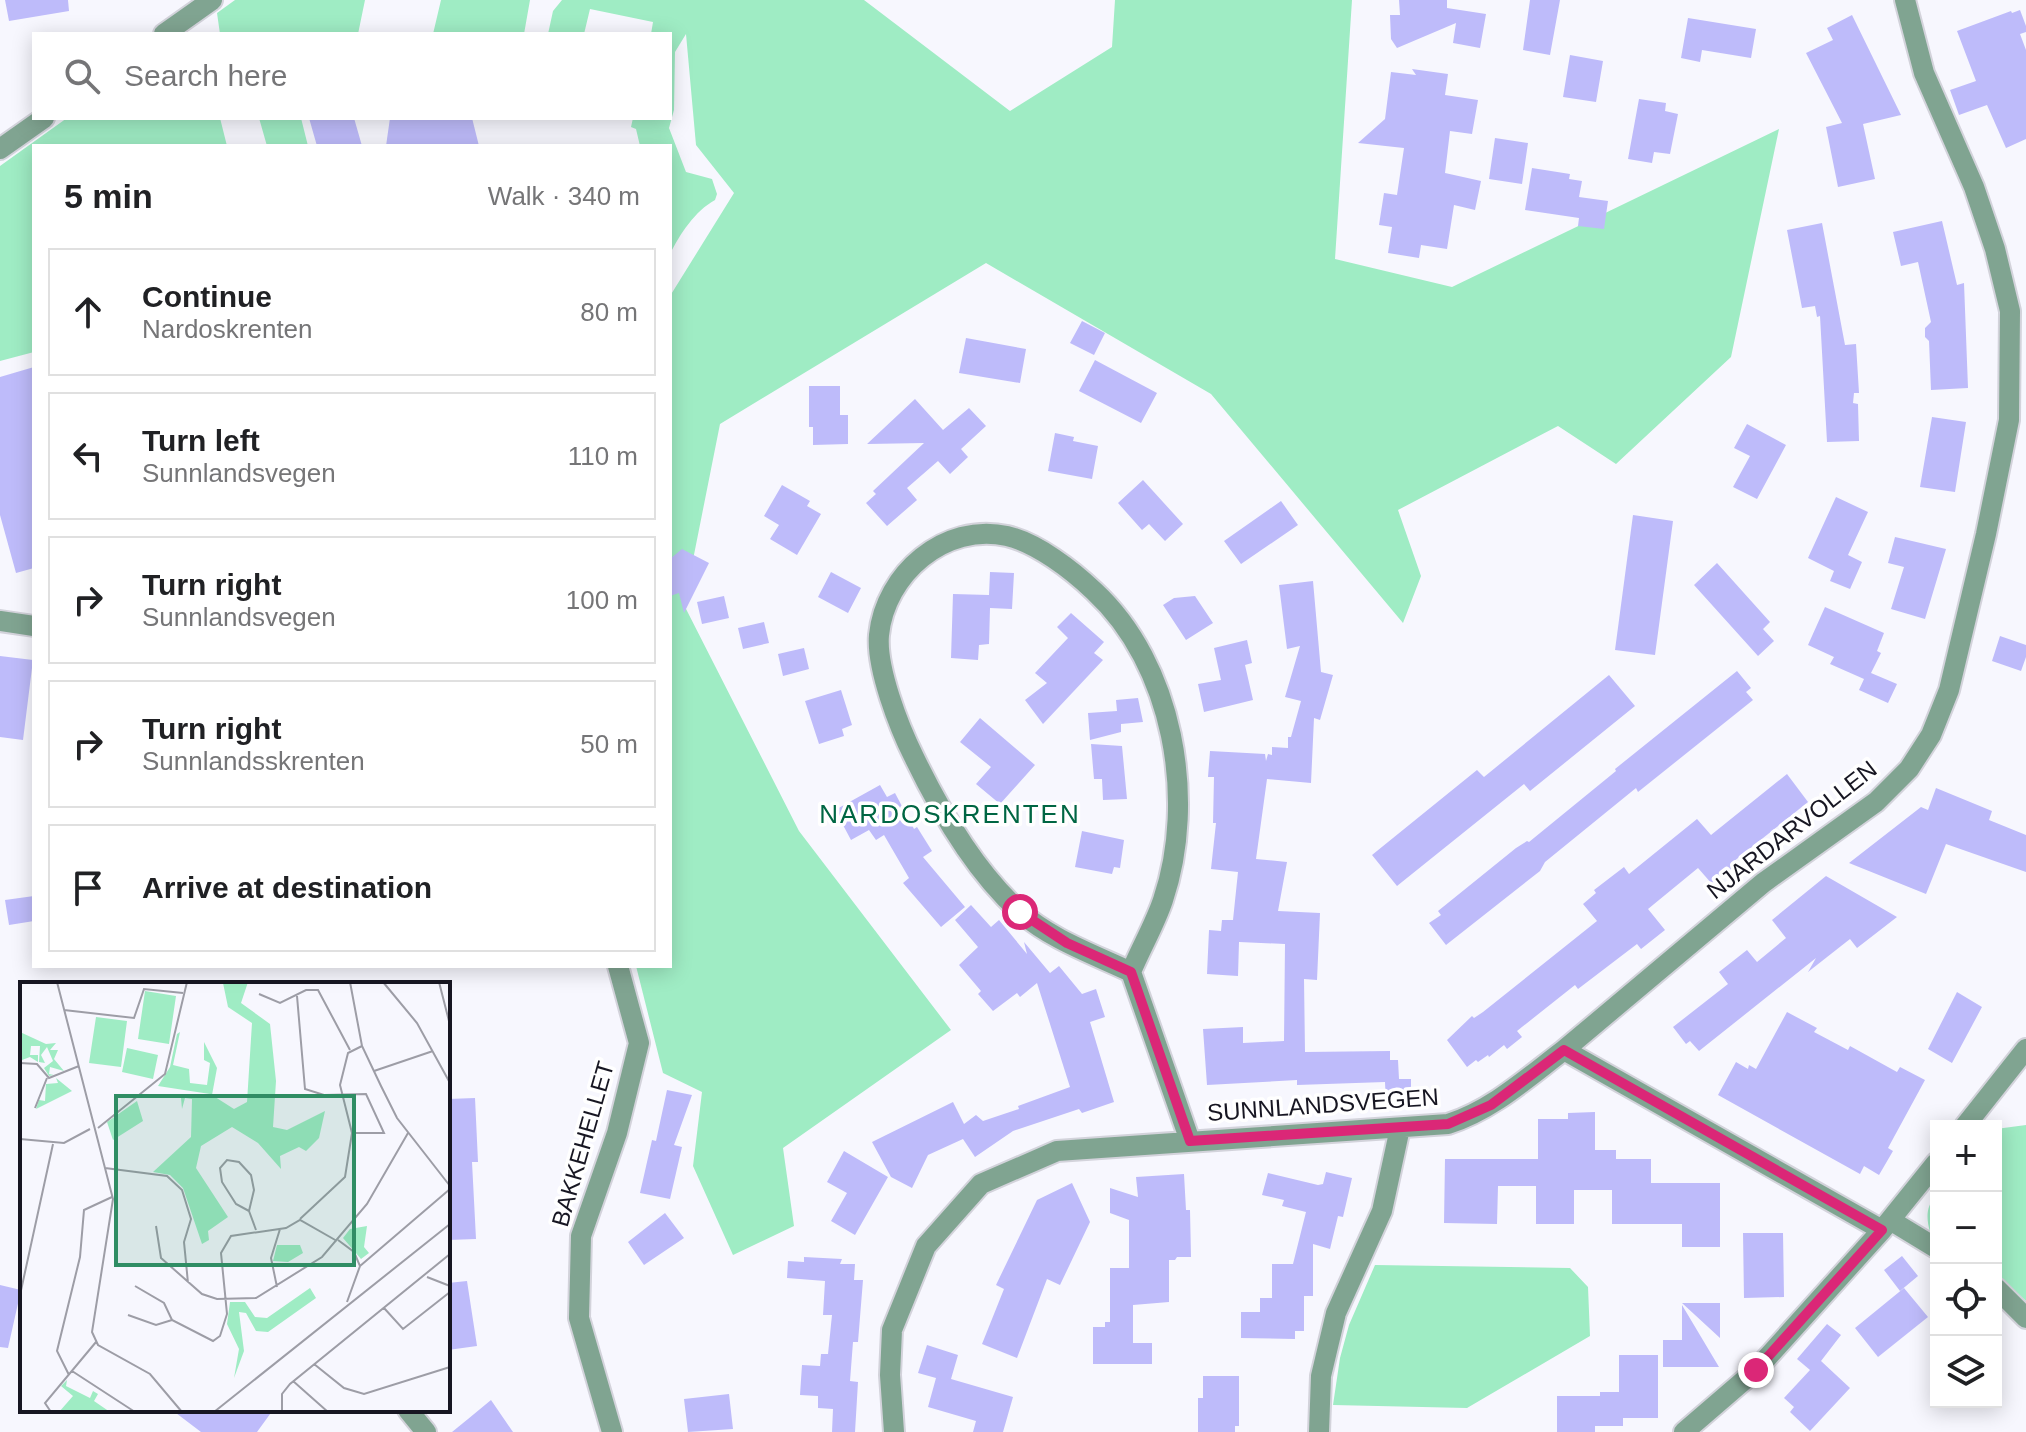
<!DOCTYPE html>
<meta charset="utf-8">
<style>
body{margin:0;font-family:Arial,sans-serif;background:#f6f6f6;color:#202124}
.controls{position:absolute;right:24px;bottom:24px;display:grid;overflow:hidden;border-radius:0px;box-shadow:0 4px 20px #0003}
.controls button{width:72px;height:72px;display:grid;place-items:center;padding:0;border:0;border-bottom:2px solid #e0e0e0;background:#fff;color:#202124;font:40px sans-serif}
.stop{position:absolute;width:24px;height:24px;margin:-18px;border:6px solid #db2777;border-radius:50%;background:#fff}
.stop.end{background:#db2777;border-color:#fff;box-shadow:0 2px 8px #0008}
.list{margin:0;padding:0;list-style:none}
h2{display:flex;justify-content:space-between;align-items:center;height:104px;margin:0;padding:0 32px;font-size:34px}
h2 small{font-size:26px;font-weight:400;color:#757577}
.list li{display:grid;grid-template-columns:52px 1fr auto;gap:24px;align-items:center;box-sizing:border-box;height:128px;margin:0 16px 16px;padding:0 16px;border:2px solid #e0e0e0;border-radius:0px}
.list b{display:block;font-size:30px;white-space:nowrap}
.list p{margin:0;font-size:26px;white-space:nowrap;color:#757577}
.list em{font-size:26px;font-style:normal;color:#757577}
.icon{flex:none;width:44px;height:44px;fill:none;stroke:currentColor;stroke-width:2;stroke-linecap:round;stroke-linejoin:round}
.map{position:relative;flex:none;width:2026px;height:1432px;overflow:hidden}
.search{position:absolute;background:#fff;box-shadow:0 4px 20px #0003;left:32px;top:32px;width:640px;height:88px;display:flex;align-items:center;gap:20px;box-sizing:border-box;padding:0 28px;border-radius:0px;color:#757577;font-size:30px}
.panel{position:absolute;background:#fff;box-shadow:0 4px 20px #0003;left:32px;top:144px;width:640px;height:824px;border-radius:0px}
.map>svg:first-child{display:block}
.green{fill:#9fecc4}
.building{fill:#bebbfa}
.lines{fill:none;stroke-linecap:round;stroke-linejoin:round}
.minor-casing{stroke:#d3d3db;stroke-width:24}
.minor{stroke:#80a491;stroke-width:20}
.route{stroke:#db2777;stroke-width:10}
.labels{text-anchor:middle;stroke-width:7;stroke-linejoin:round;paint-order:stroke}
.street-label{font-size:24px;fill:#171622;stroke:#fff}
.neighbourhood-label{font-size:26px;letter-spacing:2px;fill:#006643;stroke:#fff}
.inset-road{fill:none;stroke:#9d9da6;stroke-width:2}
.view{fill:#2f8d64;fill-opacity:0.15;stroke:#2f8d64;stroke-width:4}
.inset-edge{fill:none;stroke:#171622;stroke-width:4}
</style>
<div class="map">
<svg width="2026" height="1432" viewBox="0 0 2026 1432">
<rect width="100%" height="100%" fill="#f7f7fe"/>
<!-- green -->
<path class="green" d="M235 0H365L358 34H220L217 13Z
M441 0H530L524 34H433Z
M562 0H864L1010 111 1112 47 1115 0H1352L1335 259 1452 287 1779 129 1731 357 1616 464 1558 426 1398 510 1421 576 1403 623 1211 394 986 263 720 424 684 605 799 831 951 1030 783 1148 794 1226 733 1255 693 1166 702 1092 663 1073 636 966H670V296L734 193 696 145 686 34 675 52 674 110 669 128 686 172 712 179 717 194 715 200C695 211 680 234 670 254V146H640L636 129 631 127 633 118H670V34H651L653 22 590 9 584 34H548L553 11Z
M67 118H220L227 146H34V352L0 361V166Z
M259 118H301L308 146H267Z
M2026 1125V1301L1996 1274V1129Z
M1936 1195V1235L1930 1232C1926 1217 1926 1207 1936 1195Z
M1375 1265 1570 1268 1588 1287 1590 1336 1467 1408 1333 1405 1340 1358 1349 1325Z"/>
<!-- building -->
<path class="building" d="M5 0H68L69 11 9 21Z
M1399 0H1447V8L1486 14 1480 48 1453 43 1456 23 1397 48 1391 39 1390 15H1400Z
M1530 0H1560L1550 55 1523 50Z
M2020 10 2026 26V32L2020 34 2026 50V139L2006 148 1987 105 1959 115 1950 90 1976 81 1957 31 2011 11 2012 13Z
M1852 15 1901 115 1863 124 1875 179 1838 187 1826 127 1842 123 1806 53 1833 40 1827 28Z
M1688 18 1756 29 1751 58 1702 50 1700 62 1681 58Z
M1570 55 1603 61 1596 102 1563 97Z
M1412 69 1448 74 1445 95 1478 100 1472 134 1450 131 1445 173 1481 181 1475 210 1454 205 1447 249 1421 245 1419 258 1388 253 1392 227 1379 225 1384 193 1397 195 1404 148 1358 143 1385 119 1391 72 1416 75Z
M1639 99 1666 103 1665 111 1678 114 1670 154 1654 152 1652 163 1628 159Z
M309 118H354L362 146H317Z
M390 118H472L479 146H386Z
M1495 138 1528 143 1522 184 1489 179Z
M1532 168 1570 174 1569 179 1582 181 1579 197 1608 201 1604 229 1578 226 1579 218 1525 210Z
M1942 221 1957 285 1964 283 1968 388 1931 390 1929 341 1925 337V328L1931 322 1918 262 1901 266 1893 232Z
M1822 223 1845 345 1856 344 1859 393H1854L1853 403 1858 404 1859 441 1827 442 1820 316 1817 317 1815 306 1802 308 1787 230Z
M1082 321 1105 333 1094 355 1070 343Z
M966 338 1026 349 1020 383 959 373Z
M1095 360 1157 393 1141 423 1079 391Z
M34 367V568L16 573 0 515V377Z
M809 386H840V415H848V444L813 445V427H809Z
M915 399 943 430 969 408 986 426 961 449 968 457 950 474 938 461 907 488 917 500 887 526 866 503 876 494 873 491 924 443 867 444Z
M1932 417 1966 422 1955 492 1920 487Z
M1747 424 1786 445 1757 499 1733 487 1750 456 1734 448Z
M1055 433 1074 437 1073 441 1098 446 1092 479 1048 471Z
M1143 480 1183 524 1165 541 1149 524 1142 530 1118 503Z
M782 485 810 501 807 506 821 514 797 555 770 539 779 525 764 516Z
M1836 497 1868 512 1848 555 1862 562 1850 589 1830 581 1834 571 1808 558Z
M1281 501 1298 525 1241 564 1224 541Z
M1633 515 1673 521 1655 655 1615 650Z
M1895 537 1946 549 1925 619 1891 609 1904 567 1888 563Z
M682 549 709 563 684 613 679 593 670 596V559Z
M1717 563 1770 622 1763 629 1774 641 1758 656 1694 585Z
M831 572 861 588 848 613 818 597Z
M990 572 1014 573 1012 609 990 608 989 644 979 645 978 660 951 658 953 594 989 595Z
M1313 581 1321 672 1333 675 1320 720 1314 718 1311 783 1267 779 1256 859 1287 862 1278 911 1320 913 1317 980 1304 979 1305 1052 1390 1051V1060H1398L1399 1079H1411V1104L1386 1105 1385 1082 1297 1085V1080L1207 1085 1203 1029 1243 1027V1043L1284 1041 1285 944 1239 942 1238 976 1207 974 1209 930 1221 931 1222 920H1233L1238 872 1211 869 1216 823H1213L1214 777H1208L1210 751 1265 754 1266 761 1268 754 1272 755V747L1288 748V737H1291L1301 701 1285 697 1300 646 1287 649 1279 585Z
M724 596 729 618 702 624 697 602Z
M1195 596 1213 623 1186 640 1163 605 1174 598Z
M1825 607 1884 633 1877 651 1881 653 1871 673 1897 684 1888 703 1859 690 1864 679 1830 664 1834 657 1808 645Z
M1071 613 1104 642 1094 653 1103 660 1043 724 1025 700 1047 683 1035 673 1068 638 1057 627Z
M764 622 769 643 743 649 738 628Z
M2000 636 2026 645V657L2021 671 1992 661Z
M1247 640 1252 663 1245 665 1253 700 1204 712 1198 684 1221 680 1214 648Z
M804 648 809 669 783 676 778 654Z
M0 656 33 660 23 740 0 737Z
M1737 671 1751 688 1746 692 1753 700 1638 792 1636 788 1545 862 1540 871 1446 945 1429 923 1441 915 1438 911 1516 848 1527 841 1529 842 1616 771 1615 769Z
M1609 675 1635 706 1530 791 1524 784 1397 886 1372 855 1477 770 1484 777Z
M841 690 852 725 842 729 844 736 819 744 805 701Z
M1138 698 1143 722 1121 724V732L1090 740 1088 713 1117 711 1116 700Z
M980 718 1035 765 1000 804 976 784 991 767 960 742Z
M1091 744 1122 746 1127 799 1103 800 1102 779H1094Z
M1787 774 1808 802 1733 862 1735 866 1712 884 1698 868 1648 909 1665 930 1641 949 1637 944 1578 989 1575 985 1517 1031 1522 1037 1507 1049 1504 1045 1489 1057 1488 1055 1478 1062 1476 1060 1467 1067 1447 1040 1472 1016 1474 1018 1483 1012 1597 921 1583 904 1596 893 1594 890 1624 867 1629 874 1697 819 1711 835Z
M880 785 887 797 895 793 914 829 917 827 932 851 923 857 965 907 941 927 903 883 909 878 884 835 876 840 869 830 851 840 835 810Z
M1936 788 1992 811 1989 820 2026 835V872L1946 844 1926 894 1849 863 1921 807 1928 810Z
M1082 831 1124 840 1120 868 1114 867 1112 874 1075 867Z
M1826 876 1897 917 1857 948 1850 939 1808 972 1816 958 1699 1051 1690 1041 1686 1044 1673 1027 1728 984 1719 972 1747 950 1757 962 1786 938 1772 920Z
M34 896V921L9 925 5 900Z
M971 905 991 927 999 920 1027 954 1024 942 1050 973 1059 966 1082 994 1096 989 1105 1017 1090 1022 1114 1102 1082 1113 1079 1109 1013 1131 975 1157 963 1139 928 1155 912 1188 891 1177 872 1142 953 1102 964 1124 976 1115 983 1121 1019 1109 1018 1106 1070 1087 1037 983 1020 997 1017 993 993 1011 978 994 981 991 959 965 978 947 955 920Z
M1957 992 1982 1007 1952 1063 1928 1049Z
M1787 1012 1817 1028 1814 1032 1848 1050 1850 1046 1897 1072 1900 1067 1925 1080 1888 1148 1893 1151 1879 1175 1864 1166 1860 1174 1718 1095 1736 1062 1748 1069 1749 1065 1756 1069Z
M667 1090 692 1095 674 1145 682 1147 670 1199 640 1193 652 1140 656 1141Z
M475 1098 478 1162H472L476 1239 448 1240V1099Z
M1595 1112V1150H1616V1159H1651V1183H1720V1247H1682V1224H1612V1190H1574V1224H1536V1186H1498L1497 1224 1444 1223 1445 1159H1538V1119H1568V1113Z
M844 1151 888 1177 855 1235 831 1221 847 1193 827 1182Z
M1326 1172 1352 1178 1343 1217 1338 1216 1330 1249 1313 1244V1296H1304V1331H1295V1339L1241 1338V1312H1260V1298H1272V1264H1293L1306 1212 1282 1206 1284 1200 1262 1195 1268 1173 1318 1185 1323 1184Z
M1184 1174 1186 1210H1190L1191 1257H1177L1175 1260H1169V1302L1133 1305V1343H1152V1364H1093V1327H1105V1322H1110V1268H1129V1220L1110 1213V1188L1138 1197 1136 1177Z
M1072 1183 1090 1222 1060 1285 1047 1279 1017 1358 982 1344 1004 1289 996 1285 1037 1200Z
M665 1213 684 1238 644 1265 628 1242Z
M1743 1233H1783L1784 1297 1744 1298Z
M1902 1256 1918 1276 1900 1291 1884 1270Z
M804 1257 842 1259 840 1264H855L854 1280H863L858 1342H853L850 1381 858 1382 855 1432H832L833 1409 818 1408V1396L800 1395 802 1365 820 1366 821 1354H828L832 1315H823L825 1281 787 1278 788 1261 804 1262Z
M467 1281 477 1346 448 1350V1283Z
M0 1285 21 1290 8 1348 0 1347Z
M1904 1288 1928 1317 1878 1357 1855 1328Z
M1682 1303H1720V1338Z
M1682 1305 1719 1367H1663V1340H1682Z
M1827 1324 1841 1335 1821 1361 1850 1388 1810 1431 1790 1412 1794 1407 1784 1398 1810 1370 1797 1359Z
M927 1345 958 1355 951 1379 1013 1397 1003 1432H973L976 1421 928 1407 936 1378 918 1373Z
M1619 1355H1658V1418H1623V1426H1595V1432H1557V1396H1600V1392H1619Z
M1203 1376H1239V1426H1235V1432H1198V1398H1203Z
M729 1394 733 1429 688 1432 684 1399Z
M491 1400 513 1432H452L468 1419Z
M172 1410H273L257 1432H201Z"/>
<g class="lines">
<!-- minor casing -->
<g class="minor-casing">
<path id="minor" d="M164 34 212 0
M0 149 44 118
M0 621 34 626
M1131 972C1093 954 1050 939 1019 911 974 870 940 811 914 757 899 727 876 668 879 635 885 574 945 522 1007 536 1037 543 1072 570 1094 591 1173 664 1197 799 1163 900 1155 924 1141 948 1131 972L1190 1141
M1564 1050 1763 883 1876 802 1909 769 1931 735 1949 690 1986 534 2009 420 2010 311 1995 249 1974 187 1924 73 1905 0
M1965 1126 2026 1049
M1890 1220 1936 1248
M1996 1288 2026 1318
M408 1410 426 1432
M612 1432 579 1318 581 1236 617 1133 639 1043 618 966
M894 1432 890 1375 892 1330 926 1246 981 1184 1057 1151 1448 1124C1492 1110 1527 1078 1564 1050L1882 1230
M1319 1432 1321 1376 1336 1313 1382 1211 1400 1128
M1684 1432 1756 1370 1882 1230 1936 1163"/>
</g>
<!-- minor -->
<use href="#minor" class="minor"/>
</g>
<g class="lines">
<!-- route -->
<path class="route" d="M1020 912 1067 943 1131 972 1190 1141 1448 1124 1491 1105 1564 1050 1882 1230 1756 1370"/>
</g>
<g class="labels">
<!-- street labels -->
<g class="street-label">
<text transform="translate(1792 830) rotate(-38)" y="8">NJARDARVOLLEN</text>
<text transform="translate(1323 1105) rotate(-4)" y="8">SUNNLANDSVEGEN</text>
<text transform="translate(583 1144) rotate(-74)" y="8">BAKKEHELLET</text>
</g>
<!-- neighbourhood labels -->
<g class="neighbourhood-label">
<text x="950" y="823">NARDOSKRENTEN</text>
</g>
</g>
<!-- overview -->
<g transform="translate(20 982)">
<rect width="430" height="430" fill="#f7f7fe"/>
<path d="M228 0 221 21 250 42 256 99 253 145 267 148 305 129 299 156 286 169 279 165 260 174 261 187 238 161 212 145 181 164 176 186 208 235 188 249 189 258 182 262 163 206 150 193 133 190 171 155 172 117 165 116 162 127 161 116 190 112 138 104 150 85 157 52 160 50 153 83 169 87 170 101 187 103 190 81 184 78V60L197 86 192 113 214 127 227 120 232 41 208 25 203 1ZM125 9 156 14 149 62 118 57ZM76 35 107 39 101 85 69 81ZM0 50 26 62 36 61 30 68H38L34 77 44 89 30 85 29 92 34 93 29 94 24 86 33 79 27 65 21 73 25 81 19 80 20 64H11L10 73H18V80L10 75 2 78ZM107 66 138 73 133 97 102 90ZM36 96 52 109 16 127 19 118 25 119 26 102 38 101ZM117 119 123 139 93 158 87 140ZM347 244 344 265 349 271 341 277 323 256 330 247ZM257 263H280L283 271 268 280 253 279ZM290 306 296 316 248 350 236 349 226 331 219 330 224 369 214 396 219 367 207 342 210 320H225L235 335 247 336ZM47 398 46 404 70 416 73 409 78 412 74 419 90 430H39L53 414 41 404Z" fill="#9fecc4"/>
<path class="inset-road" d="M37 0 93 217 72 350 78 363 130 392 162 430M330 0 342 64 361 104 377 136 430 204M363 0 397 41 430 101M419 0 430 43M239 12 260 21 286 8H298L330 68M277 14 285 107 304 113 346 112 364 151H332M44 28 114 36 124 7 163 11M0 81 17 82 29 96 59 84M354 89 413 69M15 126 27 96M78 146 145 92 167 0M0 157 44 161 70 147M85 186 147 194 162 208 171 237 164 260 168 301M229 229 216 222 202 200 200 186 207 178 219 180 231 193 234 208 229 229 236 248M280 237 325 195 332 151 320 103 328 71 342 64M136 244 141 276 182 312 197 317 236 316 302 275 347 222 388 151M318 258 334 270 340 284 327 320M340 284 430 207M407 295 430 304M115 304 144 321 152 338 193 359 200 354 207 332 201 271 211 254 266 246 280 238 317 259M257 305 251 276 260 247M0 313 33 162M364 326 383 347 430 310M108 333 136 343 152 338M294 382 324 406 344 412 430 385M52 389 115 430M49 393 37 369 60 275 64 228 92 215M273 399 308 430M31 430 25 421 76 360M194 430 430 242M262 430V412L270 402 430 272"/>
<path class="view" d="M96 114H334V283H96Z"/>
<rect width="430" height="430" class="inset-edge"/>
</g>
</svg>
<div class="controls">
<button>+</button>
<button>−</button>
<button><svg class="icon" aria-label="locate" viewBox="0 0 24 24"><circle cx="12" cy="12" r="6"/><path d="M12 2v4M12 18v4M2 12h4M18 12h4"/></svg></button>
<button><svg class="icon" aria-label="layers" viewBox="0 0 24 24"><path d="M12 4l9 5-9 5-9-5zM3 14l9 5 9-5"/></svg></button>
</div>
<div class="stop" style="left:1020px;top:912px"></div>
<div class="stop end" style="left:1756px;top:1370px"></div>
<div class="search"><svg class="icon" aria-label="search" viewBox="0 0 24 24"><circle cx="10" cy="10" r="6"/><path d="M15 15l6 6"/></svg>Search here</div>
<section class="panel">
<h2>5 min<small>Walk · 340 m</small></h2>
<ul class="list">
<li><svg class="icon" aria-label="ahead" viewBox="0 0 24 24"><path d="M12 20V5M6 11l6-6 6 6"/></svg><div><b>Continue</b><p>Nardoskrenten</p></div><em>80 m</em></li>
<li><svg class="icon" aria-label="left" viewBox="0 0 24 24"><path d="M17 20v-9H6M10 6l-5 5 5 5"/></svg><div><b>Turn left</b><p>Sunnlandsvegen</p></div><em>110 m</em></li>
<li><svg class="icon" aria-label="right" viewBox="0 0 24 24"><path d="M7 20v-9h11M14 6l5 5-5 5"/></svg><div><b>Turn right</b><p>Sunnlandsvegen</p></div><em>100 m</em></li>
<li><svg class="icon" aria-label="right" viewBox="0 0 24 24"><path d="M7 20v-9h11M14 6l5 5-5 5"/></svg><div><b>Turn right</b><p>Sunnlandsskrenten</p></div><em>50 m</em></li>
<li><svg class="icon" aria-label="arrive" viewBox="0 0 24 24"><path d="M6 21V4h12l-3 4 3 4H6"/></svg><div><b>Arrive at destination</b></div></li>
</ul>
</section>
</div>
